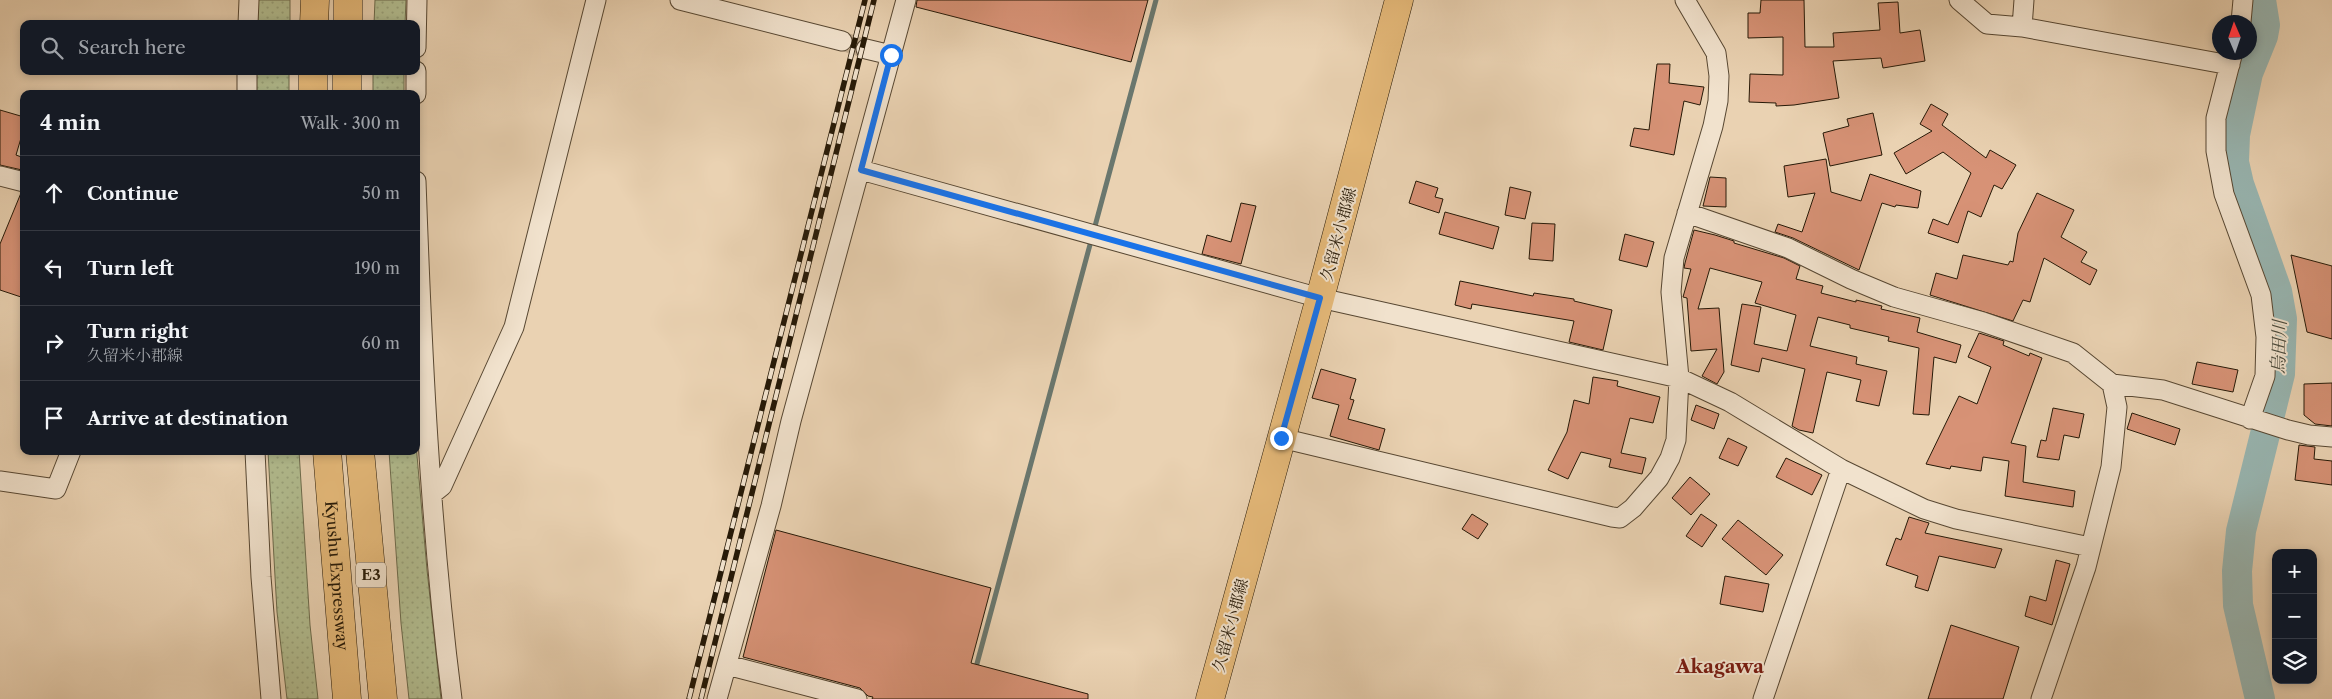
<!DOCTYPE html>
<meta charset="utf-8">
<style>
body{margin:0;font-family:"Libre Caslon Text","Noto Serif JP",serif;background:#242831;color:#f1f3f6}
.controls{position:absolute;right:15px;bottom:15px;display:grid;overflow:hidden;border-radius:10px;box-shadow:0 2px 8px #0003}
.controls button{width:45px;height:45px;display:grid;place-items:center;padding:0;border:0;border-bottom:1px solid #363941;background:#171b24;color:#f1f3f6;font:25px sans-serif}
.compass{position:absolute;left:2212px;top:15px;width:45px;height:45px;border-radius:50%;background:#171b24;box-shadow:0 2px 8px #0003;rotate:358deg}
.stop{position:absolute;width:15px;height:15px;margin:-11px;border:4px solid #1a73e8;border-radius:50%;background:#fff}
.stop.end{background:#1a73e8;border-color:#fff;box-shadow:0 1px 5px #0008}
.list{margin:0;padding:0;list-style:none}
h2{display:flex;justify-content:space-between;align-items:center;height:65px;margin:0;padding:0 20px;font-size:21px}
h2 small{font-size:16px;font-weight:400;color:#9ea1a6}
.list li{display:grid;grid-template-columns:32px 1fr auto;gap:15px;align-items:center;box-sizing:border-box;height:75px;padding:0 20px;border-top:1px solid #363941}
.list b{display:block;font-size:19px;white-space:nowrap}
.list p{margin:0;font-size:16px;white-space:nowrap;color:#9ea1a6}
.list em{font-size:16px;font-style:normal;color:#9ea1a6}
.icon{flex:none;width:28px;height:28px;fill:none;stroke:currentColor;stroke-width:2;stroke-linecap:round;stroke-linejoin:round}
.map{position:relative;flex:none;width:2332px;height:699px;overflow:hidden}
.search{position:absolute;background:#171b24;box-shadow:0 2px 8px #0003;left:20px;top:20px;width:400px;height:55px;display:flex;align-items:center;gap:12px;box-sizing:border-box;padding:0 18px;border-radius:10px;color:#9ea1a6;font-size:19px}
.panel{position:absolute;background:#171b24;box-shadow:0 2px 8px #0003;left:20px;top:90px;width:400px;height:365px;border-radius:10px}
.map>svg:first-child{display:block}
.grass{fill:url(#grass-dots);stroke:#6c6b4c}
.lines{fill:none;stroke-linecap:round;stroke-linejoin:round}
.stream{stroke:#6a776e;stroke-width:5}
.river{stroke:#98b6b2;stroke-width:30}
.building{fill:#d79276;stroke:#261907}
.minor-tunnel{stroke:#c3ad90;stroke-width:19;stroke-dasharray:19 9;stroke-linecap:butt}
.minor-casing{stroke:#574732;stroke-width:21}
.primary-casing{stroke:#261907;stroke-width:29}
.motorway-casing{stroke:#261907;stroke-width:29}
.minor{stroke:#f1e2cd;stroke-width:19}
.primary{stroke:#e5b979;stroke-width:28}
.motorway{stroke:#e5b979;stroke-width:28}
.rail-casing{stroke:#261907;stroke-width:5.5}
.rail{stroke:#f1e2cd;stroke-width:4;stroke-dasharray:11;stroke-linecap:butt}
.route{stroke:#1a73e8;stroke-width:6}
.labels{text-anchor:middle;stroke-width:4;stroke-linejoin:round;paint-order:stroke}
.shield{fill:#f1e2cd;stroke:#635542;stroke-width:1}
.shield-label{font-size:15px;font-weight:bold;fill:#261907}
.street-label{font-size:16px;fill:#261907;stroke:#f1e2cd}
.water-label{font-size:18px;font-style:italic;fill:#48483a;stroke:#f1e2cd}
.quarter-label{font-size:19px;font-weight:bold;fill:#7a1f14;stroke:#f1e2cd}
</style>
<div class="map">
<svg width="2332" height="699" viewBox="0 0 2332 699">
<defs>
<pattern id="grass-dots" width="8" height="8" patternUnits="userSpaceOnUse" patternTransform="scale(1.25)"><rect width="8" height="8" fill="#b2bd90"/><path d="M2 2h.1M6 6h.1" fill="none" stroke="#99a27b" stroke-width="1.8" stroke-linecap="round"/></pattern>
</defs>
<rect width="100%" height="100%" fill="#ead2b2"/>
<filter id="stains"><feTurbulence type="fractalNoise" baseFrequency=".004" numOctaves="4"/><feColorMatrix values="0 0 0 0 .2 0 0 0 0 .09 0 0 0 0 .02 0 0 0 .5 -.17"/></filter>
<radialGradient id="worn" r=".72"><stop offset=".6" stop-color="#630" stop-opacity="0"/><stop offset="1" stop-color="#630" stop-opacity=".3"/></radialGradient>
<!-- grass -->
<path class="grass" d="M257 0H290V24H256Z
M375 0H406L405 24H374Z
M256 71H289V94H256Z
M373 71H404V94H373Z
M416 444 427 570 441 699H409L401 623 389 451H416Z
M268 451H299L310 625 318 699H287L277 612Z"/>
<g class="lines">
<!-- stream -->
<path class="stream" d="M975 671 1156 0"/>
<!-- river -->
<path class="river" d="M2260 699 2238 605 2237 571 2241 531 2280 374 2282 319 2277 291 2239 184 2234 162 2235 135 2248 73 2263 36 2265 25 2261 0"/>
</g>
<!-- building -->
<path class="building" d="M917 0H1148L1131 62 916 7Z
M1761 0H1804L1805 47H1834L1833 33 1880 30 1878 3 1898 2 1900 33 1920 30 1925 61 1883 68 1881 58 1833 61 1839 98 1794 105 1776 106V103L1749 102 1750 74 1783 75V37L1748 38V13H1760Z
M1657 64H1670L1669 83 1704 87 1700 105 1684 101 1674 155 1630 146 1634 128 1649 130Z
M1931 104 1948 114 1942 125 1986 158 1990 150 2016 165 2002 189 1994 185 1981 217 1968 211 1958 243 1928 233 1933 219 1948 225 1971 173 1943 152 1906 174 1894 153 1932 131 1920 124Z
M0 110 24 117V128L16 155 24 158 22 170 0 165Z
M1873 113 1882 155 1830 166 1823 133 1849 126 1847 119Z
M1826 159 1831 192 1861 201 1870 174 1921 191 1918 208 1896 205 1895 207 1882 203 1859 270 1793 238 1775 232 1778 224 1802 232 1815 193 1788 197 1784 166Z
M1710 177 1726 178V207L1703 206Z
M1416 181 1438 188 1435 197 1443 199 1439 213 1409 203Z
M1510 187 1531 192 1525 219 1505 215Z
M21 193H24V298L0 290V244Z
M2037 193 2074 210 2061 237 2087 252 2081 262 2097 270 2090 285 2044 258 2030 302 2023 300 2013 321 1930 295 1936 273 1957 279 1963 255 2008 265 2010 261 2013 262 2018 233Z
M1241 203 1256 206 1241 264 1202 254 1207 235 1231 242Z
M1445 212 1499 227 1493 249 1439 234Z
M1532 223 1555 224 1553 261 1529 259Z
M1694 230 1715 235 1734 241V243L1784 258 1800 266 1796 279 1823 286 1821 293 1856 302V300L1882 306 1881 309 1920 318 1917 332 1961 345 1956 363 1934 357 1929 415 1913 414 1919 348 1888 341 1889 337 1850 328V325L1818 317 1810 346 1857 357 1856 364 1887 371 1879 406 1856 401 1861 380 1827 372 1813 433 1799 430 1792 426 1805 369 1762 358 1759 372 1731 365 1742 304 1761 307 1754 344 1787 351 1796 315 1755 303 1762 282 1710 268 1698 309 1719 308 1724 372 1717 384 1702 376 1717 349 1691 351 1687 298 1683 297 1691 269 1684 268 1685 263Z
M1625 234 1654 242 1647 267 1619 260Z
M2291 255 2332 266V339L2307 332Z
M1460 281 1533 296 1534 293 1574 299V301L1612 310 1603 350 1569 342 1574 321 1472 304 1471 309 1455 305Z
M1979 333 2004 341 2003 345 2029 356 2030 353 2042 358 2011 443 2026 446 2023 482 2075 491 2073 507 2005 496 2009 461 1983 457 1981 471 1951 466 1950 469 1926 464 1959 396 1977 404 1991 367 1968 357Z
M2197 362 2238 370 2233 392 2192 384Z
M1321 369 1356 379 1350 399 1354 400 1348 419 1385 429 1379 450 1330 436 1339 405 1312 398Z
M1593 377 1618 381 1617 386 1660 397 1653 423 1630 418 1621 453 1646 458 1642 474 1609 467 1611 459 1581 452 1568 479 1548 470 1567 432 1574 400 1589 404Z
M2332 383V426L2315 424 2304 415V384Z
M1696 405 1719 414 1714 429 1691 420Z
M2053 408 2084 414 2079 438 2064 435 2059 460 2037 457 2041 440 2046 441Z
M2132 413 2180 429 2175 445 2127 429Z
M1728 438 1747 447 1738 466 1719 458Z
M2299 445 2315 447 2314 459 2332 461V485L2295 480Z
M1786 458 1822 475 1812 495 1776 477Z
M1690 477 1710 494 1691 515 1672 498Z
M1472 514 1488 524 1478 539 1462 529Z
M1701 514 1717 525 1702 547 1686 536Z
M1909 517 1929 523 1925 533 2002 549 1995 568 1939 556 1928 591 1915 587 1918 576 1886 565 1896 538 1901 540Z
M1738 520 1783 555 1766 575 1722 539Z
M776 530 991 588 971 663 1088 694V699H872L873 697 868 696 860 688 743 657Z
M2056 560 2070 564 2052 625 2025 616 2030 596 2046 601Z
M1725 576 1769 584 1763 612 1720 604Z
M1951 625 2019 647 2003 699H1928Z"/>
<g class="lines">
<!-- minor-tunnel -->
<path class="minor-tunnel" d="M842 41 866 49"/>
<!-- minor casing -->
<g class="minor-casing">
<path id="minor" d="M680 0 842 41
M1959 0 1987 24 2022 27 2230 65
M2241 22 2243 0
M248 24 249 0
M2022 27 2024 0
M416 48 417 0
M866 49 891 55
M2233 52 2216 118V151L2224 194 2261 295 2266 337 2265 376 2250 419
M247 94V71
M416 94V71
M861 170 1320 298 1679 378 1730 402 1841 469 1924 509 1956 519 2090 547
M0 176 24 182
M416 181C422 354 430 527 452 699
M1687 213 1788 248 1851 279 1894 297 1983 322 2073 353 2112 384 2163 390 2288 430 2309 435 2332 437
M1281 438 1612 517 1620 518 1633 508 1659 478 1670 458 1676 440 1679 378 1671 292 1674 258 1713 126 1718 101 1719 76 1716 53 1685 0
M255 451 261 577 271 699
M0 481 56 489 71 451
M432 494 442 486 514 327 596 0
M727 665 857 699
M717 699 771 506 791 421 906 0
M1763 699 1841 469
M2041 699 2086 567 2111 467 2117 407 2112 384"/>
</g>
<!-- primary casing -->
<g class="primary-casing">
<path id="primary" d="M1210 699 1320 298 1399 0"/>
</g>
<!-- motorway casing -->
<g class="motorway-casing">
<g id="motorway">
<path d="M314 24 315 0"/>
<path d="M348 24V0"/>
<path d="M313 71V94"/>
<path d="M347 71V94"/>
<path id="s1" d="M327 451 347 699"/>
<path d="M360 451 383 699"/>
</g>
</g>
<!-- minor -->
<use href="#minor" class="minor"/>
<!-- primary -->
<use href="#primary" class="primary"/>
<!-- motorway -->
<use href="#motorway" class="motorway"/>
<!-- rail casing -->
<g class="rail-casing">
<path id="rail" d="M689 699 865 0
M701 699 874 0"/>
</g>
<!-- rail -->
<use href="#rail" class="rail"/>
</g>
<g class="lines">
<!-- route -->
<path class="route" d="M891 55 861 170 1320 298 1281 438"/>
</g>
<g class="labels">
<!-- shield labels -->
<rect class="shield" x="356" y="562.5" width="30" height="25" rx="4"/>
<g class="shield-label">
<text x="371" y="580">E3</text>
</g>
<!-- street labels -->
<g class="street-label">
<text transform="translate(1338 234) rotate(-75)" y="6">久留米小郡線</text>
<text dy="6" stroke="none"><textPath href="#s1" startOffset="125">Kyushu Expressway</textPath></text>
<text transform="translate(1230 625) rotate(-75)" y="6">久留米小郡線</text>
</g>
<!-- water labels -->
<g class="water-label">
<text transform="translate(2279 347) rotate(-88)" y="6">烏田川</text>
</g>
<!-- quarter labels -->
<g class="quarter-label">
<text x="1720" y="673">Akagawa</text>
</g>
</g>
<rect width="100%" height="100%" filter="url(#stains)"/>
<rect width="100%" height="100%" fill="url(#worn)"/>
</svg>
<div class="controls">
<button>+</button>
<button>−</button>
<button><svg class="icon" aria-label="layers" viewBox="0 0 24 24"><path d="M12 4l9 5-9 5-9-5zM3 14l9 5 9-5"/></svg></button>
</div>
<svg class="compass" viewBox="-18 -18 36 36"><path d="M0-13l5 13h-10z" fill="#e53935"/><path d="M0 13l5-13h-10z" fill="#9ea1a6"/></svg>
<div class="stop" style="left:891px;top:55px"></div>
<div class="stop end" style="left:1281px;top:438px"></div>
<div class="search"><svg class="icon" aria-label="search" viewBox="0 0 24 24"><circle cx="10" cy="10" r="6"/><path d="M15 15l6 6"/></svg>Search here</div>
<section class="panel">
<h2>4 min<small>Walk · 300 m</small></h2>
<ul class="list">
<li><svg class="icon" aria-label="ahead" viewBox="0 0 24 24"><path d="M12 20V5M6 11l6-6 6 6"/></svg><div><b>Continue</b></div><em>50 m</em></li>
<li><svg class="icon" aria-label="left" viewBox="0 0 24 24"><path d="M17 20v-9H6M10 6l-5 5 5 5"/></svg><div><b>Turn left</b></div><em>190 m</em></li>
<li><svg class="icon" aria-label="right" viewBox="0 0 24 24"><path d="M7 20v-9h11M14 6l5 5-5 5"/></svg><div><b>Turn right</b><p>久留米小郡線</p></div><em>60 m</em></li>
<li><svg class="icon" aria-label="arrive" viewBox="0 0 24 24"><path d="M6 21V4h12l-3 4 3 4H6"/></svg><div><b>Arrive at destination</b></div></li>
</ul>
</section>
</div>
